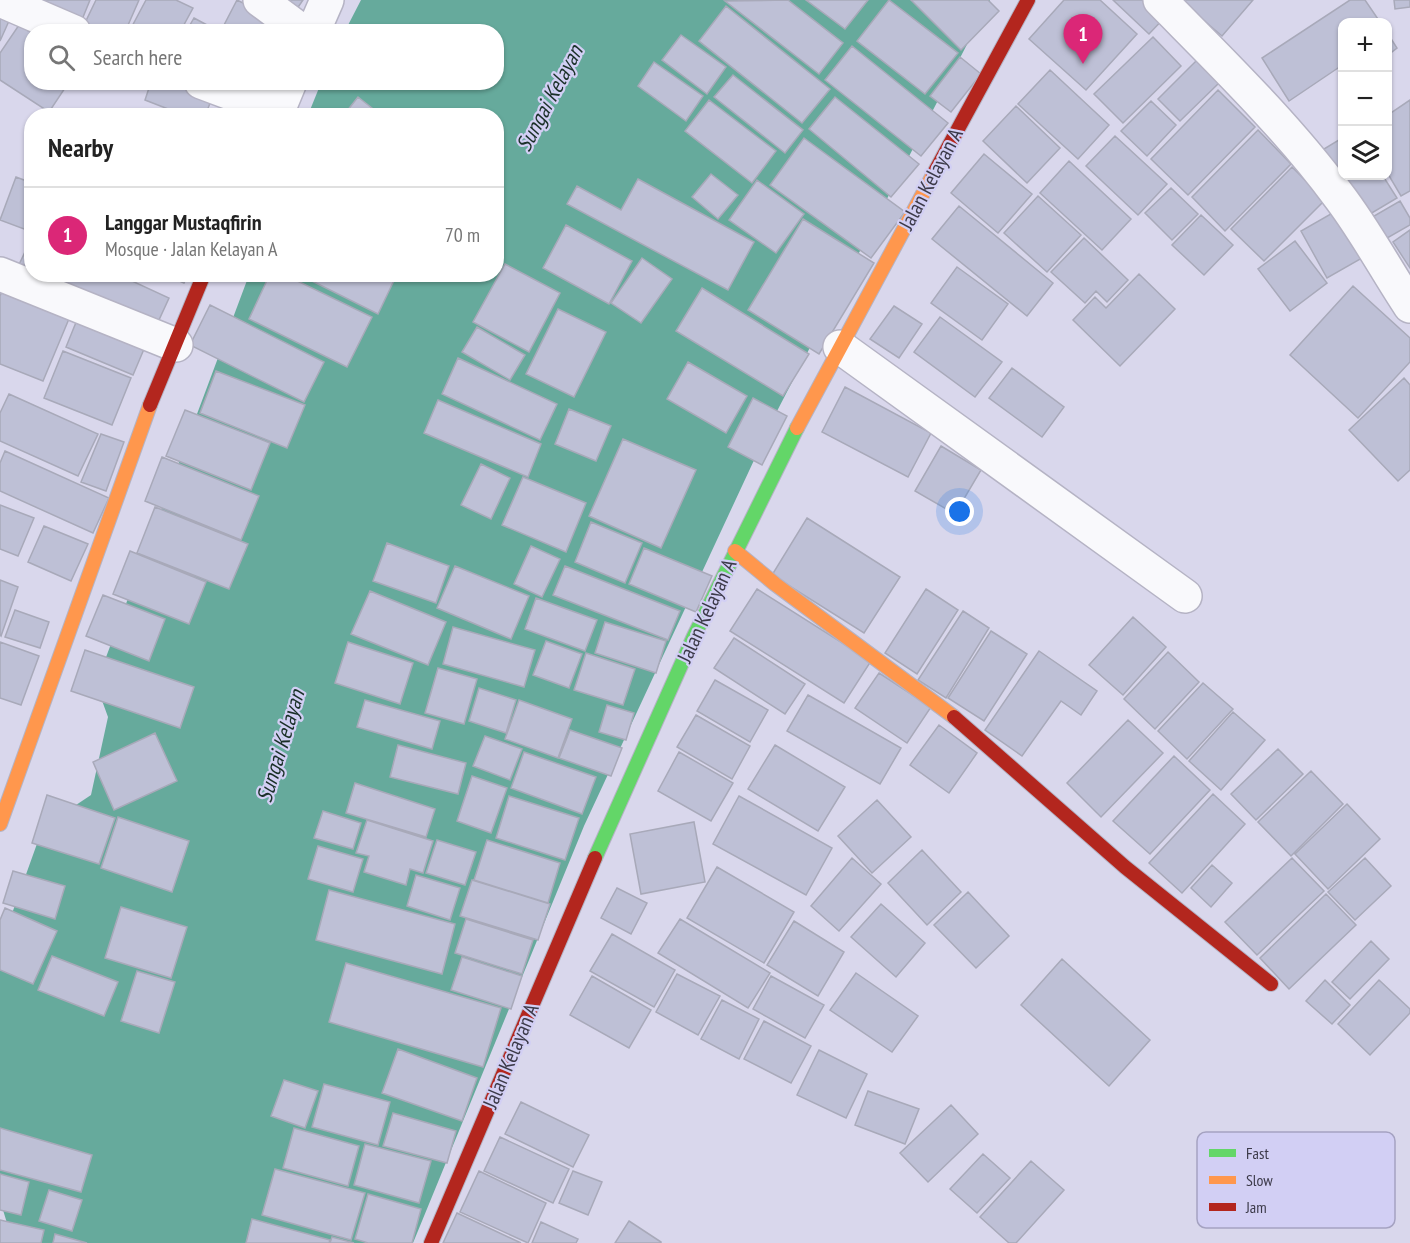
<!DOCTYPE html>
<meta charset="utf-8">
<style>
body{margin:0;font-family:"PT Sans Narrow",sans-serif;background:#f2f2f2;color:#222}
.controls{position:absolute;right:18px;top:18px;display:grid;overflow:hidden;border-radius:12px;box-shadow:0 2px 4px #0004}
.controls button{width:54px;height:54px;display:grid;place-items:center;padding:0;border:0;border-bottom:2px solid #e0e0e0;background:#fff;color:#222;font:30px sans-serif}
.you{position:absolute;left:960px;top:512px;width:21px;height:21px;margin:-15px;border:4px solid #fff;border-radius:50%;background:#1a73e8;box-shadow:0 0 0 9px #1a73e833}
.badge{display:grid;place-items:center;width:39px;height:39px;border-radius:50%;background:#db2777;color:#fff;font-size:20px;font-weight:700}
.pin{position:absolute;translate:-50% -50px;filter:drop-shadow(0 2px 3px #0008)}
.pin::after{content:'';position:absolute;top:32px;width:21px;height:18px;background:inherit;clip-path:polygon(0 0,100% 0,50% 100%)}
.list{margin:0;padding:0;list-style:none}
h2{display:flex;justify-content:space-between;align-items:center;height:78px;margin:0;padding:0 24px;font-size:26px}
h2 small{font-size:20px;font-weight:400;color:#767676}
.list li{display:grid;grid-template-columns:39px 1fr auto;gap:18px;align-items:center;box-sizing:border-box;height:96px;padding:0 24px;border-top:2px solid #e0e0e0}
.list b{display:block;font-size:22px;white-space:nowrap}
.list p{margin:0;font-size:20px;white-space:nowrap;color:#767676}
.list em{font-size:20px;font-style:normal;color:#767676}
.icon{flex:none;width:33px;height:33px;fill:none;stroke:currentColor;stroke-width:2;stroke-linecap:round;stroke-linejoin:round}
.map{position:relative;flex:none;width:1410px;height:1243px;overflow:hidden}
.search{position:absolute;background:#fff;box-shadow:0 2px 4px #0004;left:24px;top:24px;width:480px;height:66px;display:flex;align-items:center;gap:15px;box-sizing:border-box;padding:0 21px;border-radius:24px;color:#767676;font-size:22px}
.panel{position:absolute;background:#fff;box-shadow:0 2px 4px #0004;left:24px;top:108px;width:480px;height:174px;border-radius:24px}
.map>svg:first-child{display:block}
.water{fill:#66aa9c}
.building{fill:#bec0d6;stroke:#a8a9b9;stroke-width:1.5}
.lines{fill:none;stroke-linecap:round;stroke-linejoin:round}
.street-casing{stroke:#b5b3c4;stroke-width:36}
.fast-casing{stroke:#b5b3c4;stroke-width:16}
.slow-casing{stroke:#b5b3c4;stroke-width:16}
.jam-casing{stroke:#b5b3c4;stroke-width:16}
.street{stroke:#f9f9fc;stroke-width:33}
.fast{stroke:#63d668;stroke-width:14}
.slow{stroke:#ff974d;stroke-width:14}
.jam{stroke:#b3261e;stroke-width:14}
.labels{text-anchor:middle;stroke-width:4.5;stroke-linejoin:round;paint-order:stroke}
.street-label{font-size:21px;fill:#3c3a49;stroke:#d2cff4}
.water-label{font-size:22px;font-style:italic;fill:#1a3028;stroke:#d2cff4}
.key{fill:#d2cff4;stroke:#a5a2c1;stroke-width:1.5}
.key-label{font-size:16px;fill:#3c3a49}
</style>
<div class="map">
<svg width="1410" height="1243" viewBox="0 0 1410 1243">
<rect width="100%" height="100%" fill="#d9d7ec"/>
<!-- water -->
<path class="water" d="M361 0H990L775 415 584 826 413 1243H13L0 1200V947L43 827 91 795 108 717 96 684 249 275 496 274V116L308 115 321 83 496 82V32L345 31Z"/>
<!-- building -->
<path class="building" d="M22 0H90L79 27Z
M96 0H139L125 32H98L84 25Z
M146 0H176L193 8 180 32H129Z
M237 0 292 27 290 32H231L223 27Z
M270 0H303L292 16Z
M788 0 843 43 819 74 725 1Z
M806 0H868L845 29Z
M889 0 958 53 925 94 857 41Z
M911 0H988L999 11 961 50Z
M1064 0H1100L1137 34 1086 90 1029 39Z
M1113 0H1151L1167 15 1149 34Z
M1180 0H1253L1222 36Z
M1350 0H1365L1380 22H1342V75L1338 68 1289 101 1262 58Z
M1394 0H1410V7L1395 9Z
M726 6 830 89 802 123 699 41Z
M0 17 9 21 0 41Z
M194 18 220 32H186Z
M19 25 32 33V82H69L49 112 0 80V53Z
M1388 34 1397 48 1388 55Z
M681 35 726 67 707 94 662 60Z
M1153 37 1181 66 1123 123 1094 94Z
M852 46 948 123 921 156 825 80Z
M960 57 981 74 951 112 930 96Z
M1198 59 1220 82 1180 121 1158 99Z
M654 62 703 96 686 121 638 86Z
M1050 70 1109 125 1078 159 1018 104Z
M733 75 803 130 785 153 714 97Z
M151 82H186L214 93 205 116H186L145 100Z
M241 82H269L259 102Z
M1218 90 1255 127 1188 195 1151 159Z
M226 94 256 116H216Z
M358 97 382 116H343Z
M835 97 919 164 891 197 809 129Z
M709 100 776 151 752 183 685 131Z
M1410 100V191L1401 196 1388 174V115Z
M1151 101 1176 125 1147 156 1121 131Z
M1016 106 1060 148 1027 183 983 141Z
M1258 130 1291 164 1225 231 1192 197Z
M1115 136 1167 184 1138 215 1086 166Z
M804 138 905 212 871 258 770 185Z
M1342 138V176H1383L1397 198 1360 220 1319 152Z
M984 154 1032 194 998 233 951 193Z
M1069 161 1131 219 1102 250 1040 193Z
M1292 167 1325 200 1264 261 1231 229Z
M711 174 738 195 718 219 692 197Z
M16 177 32 183V232L0 220Z
M638 179 754 242 728 290 567 204 577 186 621 210Z
M757 180 804 214 776 253 729 220Z
M1171 188 1198 214 1172 240 1145 213Z
M1038 196 1081 235 1047 272 1004 233Z
M1400 201 1410 218V225L1375 245 1362 223Z
M959 206 1053 283 1027 316 932 239Z
M1343 207 1369 254 1327 278 1301 231Z
M1201 215 1233 245 1204 275 1172 245Z
M803 219 874 263 819 354 748 310Z
M566 225 632 261 609 304 543 268Z
M1410 230V268L1393 242Z
M32 237V274H117L169 298 153 333 16 271Z
M1084 238 1128 280 1107 302 1096 291 1085 303 1051 272Z
M1295 241 1327 283 1290 311 1258 269Z
M642 258 672 279 641 323 611 303Z
M505 264 560 293 529 352 473 322Z
M957 267 1008 304 982 340 931 303Z
M163 274H188L184 283Z
M270 274H283L372 317 347 367 249 319Z
M298 274H397L378 314Z
M1139 274 1175 309 1120 366 1073 320 1095 297 1106 308Z
M4 286 71 314 43 381 0 364V296Z
M1353 286 1410 338V362L1358 418 1290 355Z
M702 288 809 354 783 396 676 331Z
M210 305 324 362 304 402 190 345Z
M894 306 922 324 899 358 870 339Z
M558 309 606 332 574 397 526 374Z
M79 315 147 342 133 375 66 347Z
M940 317 1002 362 975 397 914 352Z
M477 327 525 355 510 380 462 352Z
M63 351 131 378 112 425 44 398Z
M458 358 557 404 540 440 442 394Z
M688 362 747 396 726 433 667 399Z
M1012 368 1064 407 1042 437 989 398Z
M216 371 305 405 287 448 200 413Z
M1404 378 1410 385V470L1398 481 1349 430Z
M845 387 931 433 908 477 822 432Z
M9 394 98 434 78 476 0 441V413Z
M753 398 787 416 762 465 728 447Z
M438 400 541 444 528 477 424 433Z
M569 409 611 426 596 461 555 444Z
M185 410 270 443 251 490 166 456Z
M101 434 124 442 106 491 81 482Z
M623 439 696 470 661 548 589 516Z
M941 446 981 470 955 514 915 491Z
M5 451 109 498 93 533 0 491V463Z
M162 457 259 496 241 540 145 501Z
M481 464 510 478 491 519 461 505Z
M523 477 586 503 566 552 502 525Z
M0 505 34 518 18 556 0 549Z
M155 507 248 544 229 589 137 553Z
M807 518 900 577 864 633 772 575Z
M591 522 642 543 625 583 575 562Z
M44 526 88 544 71 581 28 562Z
M387 543 449 566 436 603 373 581Z
M531 546 560 559 542 597 514 584Z
M644 548 712 576 696 612 629 584Z
M130 551 206 582 189 624 113 594Z
M455 566 529 596 511 639 437 608Z
M565 566 680 611 668 640 553 595Z
M0 580 18 587 1 636 0 635Z
M757 589 871 661 844 703 730 631Z
M926 589 958 610 917 674 885 653Z
M370 591 446 622 428 665 351 634Z
M103 595 165 619 149 661 86 636Z
M536 598 597 620 585 651 525 629Z
M15 610 49 622 40 648 5 637Z
M963 611 989 628 946 698 918 680Z
M1133 617 1166 647 1123 695 1089 665Z
M605 622 666 641 656 673 595 653Z
M453 627 535 650 524 687 443 664Z
M991 631 1027 654 984 721 948 698Z
M734 638 805 684 785 714 714 668Z
M546 641 582 654 569 688 533 675Z
M0 642 39 656 21 705 0 698Z
M348 642 413 663 400 704 335 683Z
M85 650 194 687 180 728 71 691Z
M1039 651 1097 691 1081 715 1061 701 1022 756 985 730Z
M1168 652 1199 682 1155 729 1124 699Z
M586 653 635 669 623 705 574 690Z
M438 668 477 679 464 724 425 713Z
M879 673 931 707 907 743 855 708Z
M715 680 768 710 750 742 697 711Z
M1203 683 1233 709 1187 759 1158 731Z
M479 688 516 700 506 733 469 721Z
M808 695 901 748 880 784 787 731Z
M365 700 440 721 432 749 357 727Z
M519 700 572 719 558 758 505 739Z
M607 705 634 713 626 740 599 732Z
M1233 712 1265 740 1221 790 1189 761Z
M696 715 750 746 732 779 677 747Z
M1128 720 1163 753 1101 817 1067 783Z
M939 725 977 753 949 793 910 765Z
M570 730 622 748 611 776 559 758Z
M155 733 177 781 114 810 93 762Z
M485 736 522 749 510 780 473 766Z
M398 745 466 763 458 794 390 777Z
M775 745 845 787 818 831 748 789Z
M1278 749 1303 774 1256 820 1231 794Z
M524 752 596 777 582 814 511 788Z
M679 752 733 783 711 821 658 791Z
M1174 756 1210 790 1150 854 1113 821Z
M1311 771 1343 804 1291 856 1258 822Z
M472 776 507 788 491 833 457 821Z
M355 783 435 809 426 837 346 813Z
M1213 794 1245 824 1182 893 1149 863Z
M47 795 115 818 99 864 32 843Z
M509 796 579 818 565 860 496 838Z
M739 796 832 848 806 895 713 844Z
M877 800 911 837 872 873 838 836Z
M1347 804 1380 839 1328 889 1295 854Z
M323 811 361 823 353 849 314 838Z
M118 817 189 841 172 892 101 868Z
M367 820 433 841 423 873 410 869 406 885 364 872 369 856 356 853Z
M694 822 705 882 641 894 630 834Z
M437 840 476 852 465 885 426 873Z
M487 840 560 863 548 903 474 880Z
M318 846 363 859 353 892 308 879Z
M922 850 961 892 927 925 888 883Z
M852 858 881 884 839 931 811 906Z
M1292 858 1324 891 1257 955 1225 922Z
M1365 858 1391 886 1355 920 1328 892Z
M1212 865 1232 883 1211 907 1191 888Z
M717 867 794 912 764 963 687 918Z
M13 871 65 886 55 919 3 903Z
M416 875 460 888 450 920 407 906Z
M472 880 550 904 538 940 460 916Z
M617 888 647 903 631 934 601 918Z
M329 890 455 924 442 974 316 940Z
M968 892 1009 936 976 968 934 925Z
M1326 894 1356 925 1289 989 1260 958Z
M881 904 925 943 896 977 851 937Z
M121 907 187 927 171 978 105 958Z
M5 908 57 931 33 984 0 970V920Z
M466 919 533 940 522 974 455 953Z
M680 919 770 973 748 1008 658 953Z
M794 921 844 952 818 996 767 965Z
M612 934 675 970 654 1007 590 971Z
M1371 941 1389 959 1350 999 1332 982Z
M52 956 118 982 104 1016 38 990Z
M462 957 522 976 511 1009 451 990Z
M1062 959 1150 1040 1109 1086 1021 1005Z
M346 963 501 1008 483 1067 329 1022Z
M137 971 175 982 159 1033 121 1021Z
M856 973 918 1016 892 1052 830 1010Z
M677 974 720 996 698 1035 656 1012Z
M592 976 651 1010 629 1048 570 1015Z
M771 976 824 1005 805 1038 753 1009Z
M1325 980 1350 1005 1332 1024 1306 1001Z
M1379 980 1410 1009V1013L1370 1055 1338 1024Z
M722 1000 759 1019 739 1059 701 1039Z
M764 1021 811 1046 791 1083 744 1059Z
M398 1049 477 1078 462 1121 382 1093Z
M819 1050 867 1074 846 1118 797 1095Z
M284 1080 318 1091 305 1128 271 1116Z
M324 1084 390 1102 378 1145 312 1127Z
M868 1091 919 1109 905 1144 855 1125Z
M521 1102 589 1135 573 1167 505 1134Z
M951 1105 978 1134 928 1182 900 1153Z
M393 1113 456 1131 447 1163 383 1146Z
M0 1128 92 1155 81 1192 0 1170Z
M294 1128 359 1146 348 1186 283 1168Z
M500 1137 569 1169 553 1203 484 1171Z
M365 1144 431 1161 419 1203 354 1185Z
M983 1154 1010 1178 977 1213 950 1189Z
M1031 1161 1064 1190 1016 1243H1009L980 1217Z
M275 1169 365 1193 351 1240 262 1215Z
M479 1171 546 1203 528 1243 460 1212Z
M573 1171 602 1182 588 1215 559 1203Z
M0 1174 29 1182 21 1215 0 1210Z
M49 1190 82 1200 72 1231 39 1221Z
M368 1194 421 1209 412 1243H368L355 1239Z
M457 1213 521 1243H443Z
M252 1219 330 1240 329 1243H246Z
M0 1220 44 1230 41 1243H0Z
M629 1221 661 1242V1243H615Z
M541 1222 578 1239 576 1243H532Z
M55 1234 87 1243H53Z
M332 1237 354 1243H330Z"/>
<g class="lines">
<!-- street casing -->
<g class="street-casing">
<path id="street" d="M0 0 74 32
M260 0 303 32
M1160 0C1221 62 1287 126 1338 195 1365 230 1386 270 1410 306
M313 32 327 0
M201 82 278 111
M276 116 290 82
M0 274 176 345
M840 347 1185 596"/>
</g>
<!-- fast casing -->
<g class="fast-casing">
<path id="fast" d="M595 858 694 636 797 428"/>
</g>
<!-- slow casing -->
<g class="slow-casing">
<path id="slow" d="M797 428 933 175
M735 551 775 584 954 717
M0 824 150 405"/>
</g>
<!-- jam casing -->
<g class="jam-casing">
<path id="jam" d="M933 175 1028 0
M150 405 204 274
M954 717 1125 867 1271 984
M431 1243 595 858"/>
</g>
<!-- street -->
<use href="#street" class="street"/>
<!-- fast -->
<use href="#fast" class="fast"/>
<!-- slow -->
<use href="#slow" class="slow"/>
<!-- jam -->
<use href="#jam" class="jam"/>
</g>
<g class="labels">
<!-- street labels -->
<g class="street-label">
<text transform="translate(931 179) rotate(-62)" y="7">Jalan Kelayan A</text>
<text transform="translate(707 611) rotate(-65)" y="7">Jalan Kelayan A</text>
<text transform="translate(511 1056) rotate(-67)" y="7">Jalan Kelayan A</text>
</g>
<!-- water labels -->
<g class="water-label">
<text transform="translate(549 98) rotate(-62)" y="8">Sungai Kelayan</text>
<text transform="translate(280 746) rotate(-73)" y="8">Sungai Kelayan</text>
</g>
</g>
<!-- legend -->
<rect x="1197" y="1132" width="198" height="96" rx="9" class="key"/>
<rect x="1209" y="1149" width="27" height="8" fill="#63d668"/>
<rect x="1209" y="1176" width="27" height="8" fill="#ff974d"/>
<rect x="1209" y="1203" width="27" height="8" fill="#b3261e"/>
<g class="key-label">
<text x="1246" y="1159">Fast</text>
<text x="1246" y="1186">Slow</text>
<text x="1246" y="1213">Jam</text>
</g>
</svg>
<div class="controls">
<button>+</button>
<button>−</button>
<button><svg class="icon" aria-label="layers" viewBox="0 0 24 24"><path d="M12 4l9 5-9 5-9-5zM3 14l9 5 9-5"/></svg></button>
</div>
<div class="you"></div>
<div class="pin badge" style="left:1083px;top:64px">1</div>
<div class="search"><svg class="icon" aria-label="search" viewBox="0 0 24 24"><circle cx="10" cy="10" r="6"/><path d="M15 15l6 6"/></svg>Search here</div>
<section class="panel">
<h2>Nearby<small></small></h2>
<ul class="list">
<li><span class="badge">1</span><div><b>Langgar Mustaqfirin</b><p>Mosque · Jalan Kelayan A</p></div><em>70 m</em></li>
</ul>
</section>
</div>
